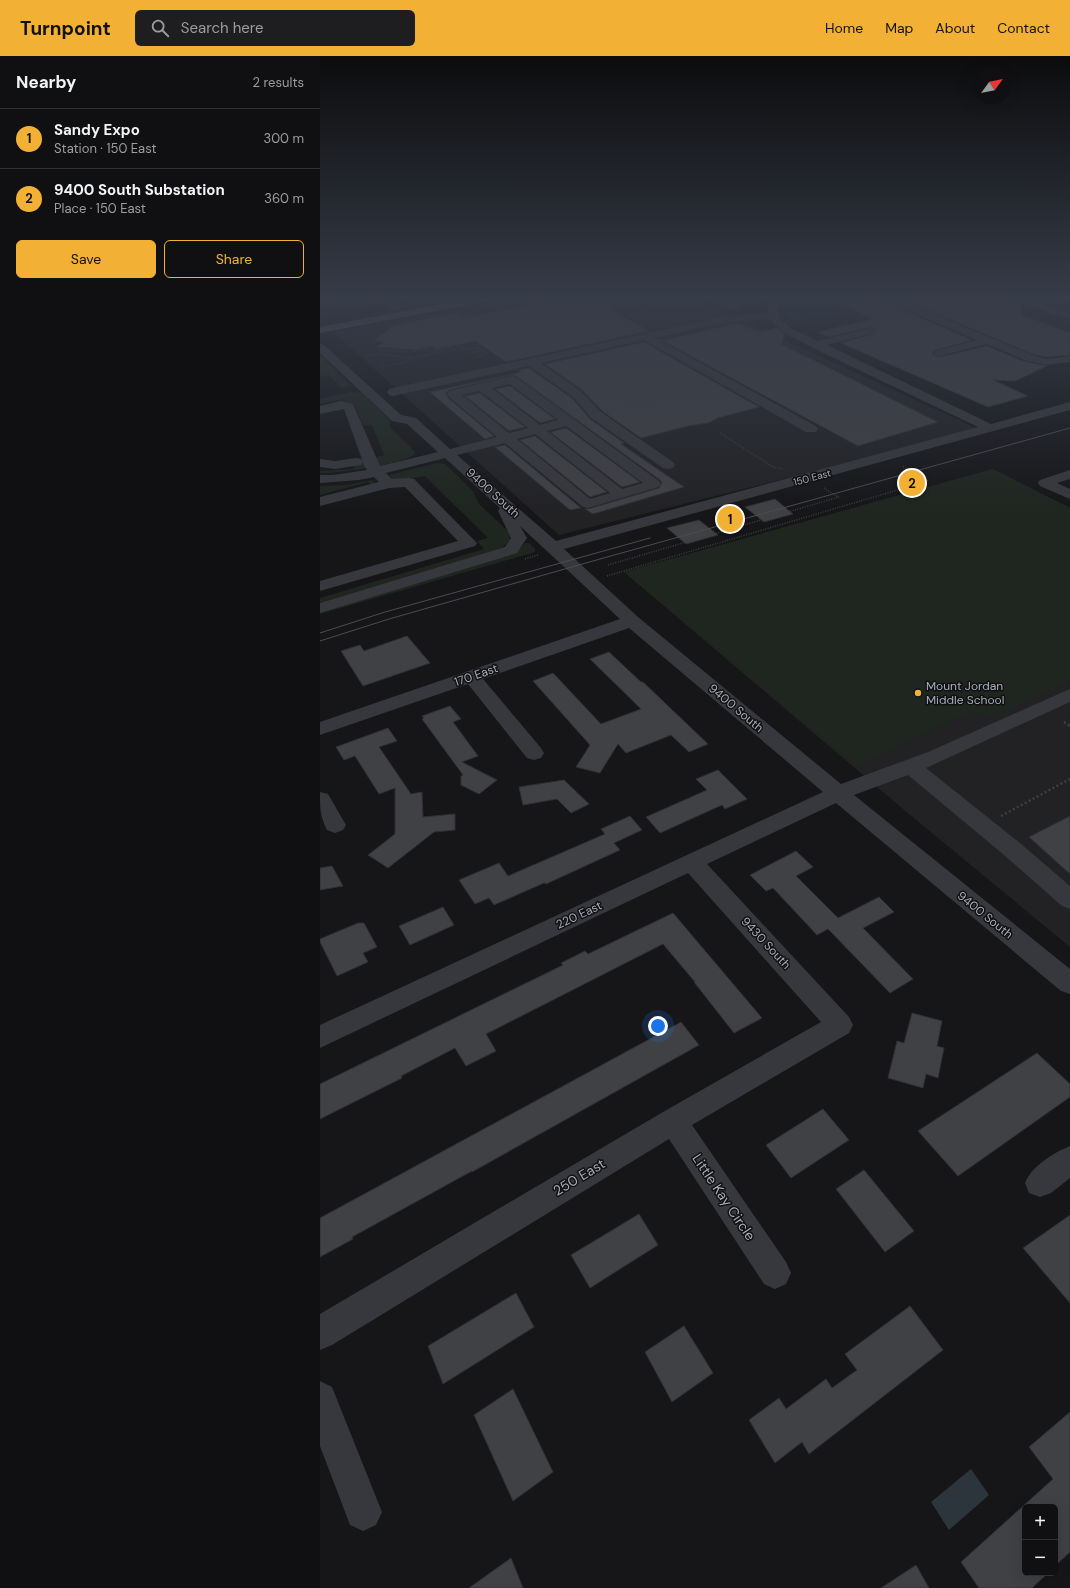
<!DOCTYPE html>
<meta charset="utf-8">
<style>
body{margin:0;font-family:"DM Sans",sans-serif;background:#1e1e20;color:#f1f3f6}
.controls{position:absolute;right:12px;bottom:12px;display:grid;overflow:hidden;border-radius:6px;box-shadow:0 4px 16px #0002}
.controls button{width:36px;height:36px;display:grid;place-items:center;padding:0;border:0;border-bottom:1px solid #303032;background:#101012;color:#f1f3f6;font:20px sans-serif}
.compass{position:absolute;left:654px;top:12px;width:36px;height:36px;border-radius:50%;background:#101012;box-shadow:0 4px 16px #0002;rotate:57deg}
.you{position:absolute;left:338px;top:970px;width:14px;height:14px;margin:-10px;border:3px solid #fff;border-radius:50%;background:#1a73e8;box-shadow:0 0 0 6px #1a73e833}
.badge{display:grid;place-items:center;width:26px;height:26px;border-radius:50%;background:#f2b134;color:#111;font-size:13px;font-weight:700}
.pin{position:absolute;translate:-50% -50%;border:2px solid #fff;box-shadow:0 1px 4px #0006}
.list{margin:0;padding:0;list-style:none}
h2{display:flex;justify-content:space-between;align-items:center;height:52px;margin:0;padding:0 16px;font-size:17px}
h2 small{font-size:13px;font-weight:400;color:#9c9d9f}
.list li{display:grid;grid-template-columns:26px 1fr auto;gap:12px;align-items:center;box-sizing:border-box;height:60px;padding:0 16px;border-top:1px solid #303032}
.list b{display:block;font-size:15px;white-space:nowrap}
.list p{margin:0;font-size:13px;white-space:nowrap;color:#9c9d9f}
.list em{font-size:13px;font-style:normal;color:#9c9d9f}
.actions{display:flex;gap:8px;padding:12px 16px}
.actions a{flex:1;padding:9px 0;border:1px solid #f2b134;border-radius:6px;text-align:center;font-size:14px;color:#f2b134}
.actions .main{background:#f2b134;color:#111}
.icon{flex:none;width:22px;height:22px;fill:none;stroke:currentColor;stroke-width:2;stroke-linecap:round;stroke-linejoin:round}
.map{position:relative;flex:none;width:750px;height:1532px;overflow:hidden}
header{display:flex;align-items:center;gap:24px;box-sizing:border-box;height:56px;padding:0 20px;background:#f2b134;color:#111}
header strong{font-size:19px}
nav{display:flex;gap:22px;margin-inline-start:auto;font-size:14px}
.search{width:280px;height:36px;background:#1e1e20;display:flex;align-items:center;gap:10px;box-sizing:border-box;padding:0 14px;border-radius:6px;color:#9c9d9f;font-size:15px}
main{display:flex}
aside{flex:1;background:#101012}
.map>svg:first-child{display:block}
.built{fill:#222225}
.green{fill:#1e261f}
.water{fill:#2c353c}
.building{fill:#404145;stroke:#303034}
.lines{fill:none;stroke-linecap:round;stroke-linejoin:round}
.path-far1{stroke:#3d3f44;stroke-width:1.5;stroke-dasharray:1 1.5;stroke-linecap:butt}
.path{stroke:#3d3f44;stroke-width:2.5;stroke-dasharray:2 2.5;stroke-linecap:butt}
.minor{fill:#37383d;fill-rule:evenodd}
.major{fill:#53555c;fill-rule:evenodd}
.tram{stroke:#4a4c52;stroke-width:1}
.path-bridge{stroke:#3d3f44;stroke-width:1.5;stroke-dasharray:1 1.5;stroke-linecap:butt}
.poi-dot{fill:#f2b134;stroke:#111113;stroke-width:1.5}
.labels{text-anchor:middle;stroke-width:3;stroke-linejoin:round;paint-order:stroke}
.far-street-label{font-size:10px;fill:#a8adb8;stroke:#111113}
.street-label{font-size:12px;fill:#a8adb8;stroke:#111113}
.poi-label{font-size:12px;fill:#a8adb8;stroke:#111113;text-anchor:start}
.near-street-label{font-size:14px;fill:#a8adb8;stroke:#111113}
</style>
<header>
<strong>Turnpoint</strong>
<div class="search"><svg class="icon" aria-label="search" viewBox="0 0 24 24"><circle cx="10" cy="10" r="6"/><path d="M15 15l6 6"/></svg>Search here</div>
<nav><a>Home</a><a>Map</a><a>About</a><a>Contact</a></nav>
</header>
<main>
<aside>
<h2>Nearby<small>2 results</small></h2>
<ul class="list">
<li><span class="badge">1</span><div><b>Sandy Expo</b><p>Station · 150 East</p></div><em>300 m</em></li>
<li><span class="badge">2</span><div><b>9400 South Substation</b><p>Place · 150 East</p></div><em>360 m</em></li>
</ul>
<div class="actions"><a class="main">Save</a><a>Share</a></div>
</aside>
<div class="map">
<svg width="750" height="1532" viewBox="0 0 750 1532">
<rect width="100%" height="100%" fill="#161618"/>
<!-- built -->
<path class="built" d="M0 242H96L0 258Z
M194 242H373L661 374 239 479 13 276Z
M673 413 750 452V891L589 758 304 516Z"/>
<!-- green -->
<path class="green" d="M473 242H508L505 252 516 257 471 267 467 262 466 252Z
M0 299 32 330 22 332 8 319 0 320Z
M30 336 41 337 69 363 70 371 95 396V398C84 408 17 418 0 417V415L34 413 33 409 64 399 52 369 43 370 35 349 26 346 22 343 0 348V343Z
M117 407 125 408 153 435 159 448 189 476 190 484 183 491 174 495 0 547V542L164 493 157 485 168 482 105 420 75 425 69 419Z
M673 413 750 452V624L676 659 645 658 537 711 304 516Z
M52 424 57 429 53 430 48 426 0 439V430L27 429Z
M205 487H209L215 493V496L0 558V555L200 492Z"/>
<!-- water -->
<path class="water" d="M651 1413 669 1439 629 1474 611 1446Z"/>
<!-- building -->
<path class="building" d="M248 242H271L329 275 186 306 156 285 116 293 112 290 95 294 58 291 64 286 54 285 74 269 137 257 142 260 150 258 152 260Z
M548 242H561L562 245 652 284 616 294 612 297 616 300 620 301 667 290 703 305 727 310 695 325 673 324 708 340 668 351 521 287 554 278 556 274 554 272 550 271 508 281 498 276 553 263 521 247Z
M580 242H691L692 245 701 248 702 259 750 277V299L726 301 712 298Z
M419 267 437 276 457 272 465 279 461 288 618 366 538 390 339 283 345 284Z
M324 286 439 351 398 362 388 367 368 370 321 382 282 355 263 335 225 308Z
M209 312 253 343 270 363 304 387 301 388 364 431 273 458 265 453H268L339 432 342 427 340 424 196 320 192 319 129 334 126 337 128 342 174 380 165 383 110 336 201 316 198 314Z
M190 330 235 363 220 367 175 333Z
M160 337 205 371 189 375 145 340Z
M246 372 320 426 302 431 230 376Z
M215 380 287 436 270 441 200 384Z
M185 389 261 452 250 454 175 391Z
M455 443 473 458 444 466 425 451Z
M379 464 398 479 366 488 347 472Z
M87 580 110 607 43 630 21 595 40 589 44 595Z
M289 596 321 626H323L388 688 369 696 351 679 306 697 298 688 280 717 256 711 270 689 213 625 233 617 281 668 321 653 270 603Z
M130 650 141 663 133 666 158 700 142 706 177 724 159 738 141 729V720L143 719 102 663 104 662 102 660Z
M68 672 77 685 59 691 91 738 102 736 103 761 135 758V774L114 776 68 812 48 799 75 778V732L59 738 35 700 24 704 16 691Z
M398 714 427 743 405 753 402 749 340 777 326 761 387 734 376 723Z
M244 724 269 748 251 757 237 743 203 749 199 731Z
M310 760 322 774 294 787 300 794 226 828 224 827 174 849 169 842 155 848 139 824 179 807 188 820 285 778 281 773Z
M750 760V818L709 781Z
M476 795 493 811 476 820 518 862 559 841 574 856 543 872 593 923 570 937 508 873 497 879 453 832 446 835 430 819Z
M12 810 23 830 0 834V812Z
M123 851 134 869 90 889 79 870Z
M353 857 442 962 414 977 374 926H375L343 888 166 978 176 995 146 1010 135 992 81 1020 82 1022 0 1063V1028L243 909 241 907 265 895 268 898Z
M38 867H44L57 891 43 897 48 906 17 920 0 886V883Z
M592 957 622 965 617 990 624 992 618 1022 606 1018 603 1032 568 1022 577 985 584 987Z
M361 966 379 989 152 1116V1115L32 1181 33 1183 0 1201V1162Z
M717 997 750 1028V1041L638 1120 598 1075Z
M503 1053 529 1084 471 1122 446 1089Z
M544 1114 594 1175 565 1196 516 1133Z
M319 1158 338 1189 270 1232 251 1199Z
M750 1159V1247L703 1192Z
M196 1237 214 1271 123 1328 108 1290Z
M590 1250 623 1294 489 1398 482 1386 455 1407 429 1364 459 1342 466 1353 506 1323 512 1332 537 1314 525 1298Z
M364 1270 393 1317 352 1346 325 1296Z
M193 1333 233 1416 193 1445 154 1359Z
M750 1356V1496L735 1510V1451H705V1517H728L712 1532H659L641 1506 733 1423 709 1391Z
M191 1502 203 1532H149Z
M596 1509 609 1532H561Z"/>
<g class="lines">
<!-- path-far1 -->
<path class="path-far1" d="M189 243 201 251
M182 245 189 249 196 247
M327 254 379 245
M313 263 307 260 330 252 374 242
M320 267 313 263 324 261
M321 267 329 265
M135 288 142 294 157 291 162 294 150 297
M138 288 145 293
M129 289 137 295 141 294
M60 294 90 296 111 292 116 295 119 294
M57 298 60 294 57 291 62 286
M47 300 57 298 93 302 121 296 119 294 132 291
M155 301 167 298 162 294
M60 311 85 306 93 302
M295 355 388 331
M400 377 453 411 463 413
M504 432 518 441
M205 503 218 499
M288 509 519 441
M287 520 608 425 582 410"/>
<!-- path -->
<path class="path" d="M744 666 750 670
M681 760 750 723"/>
<!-- minor -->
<path class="minor" d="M45 242H69L80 252 79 254H71L62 247 46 244Z
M111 242H122L123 244 118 247 114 246Z
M387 242H401L418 249 419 251 418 253H410L388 244Z
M454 242H464L460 248 458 257 460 263 472 273 498 285 550 272 554 273 555 275 554 277 507 289 671 368 750 346V354L244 493 318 561 521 728 608 696 750 633V646L606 712 700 787 750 830V853L742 850 684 799 588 719 534 739 750 913V938L741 935 516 747 387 808 529 961 533 969 529 977 372 1069 466 1206 471 1217 466 1228 455 1233 444 1228 349 1083 12 1289 0 1294V1258L343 1056 501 966 368 817 0 992V969L503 736 309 572 163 623 221 692 224 697 221 702 214 704 207 702 148 628 0 679V666L300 563 200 470 207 482 197 497 0 557V547L185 491 191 482 178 455 180 452 125 402 66 417 72 423 89 422 94 423 157 487 155 490 0 535V525L138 485 85 431 69 432 0 450V441L59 426 54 421 39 424 0 427V419H13L47 414 44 409 24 353 0 358V350L21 345 33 348 60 410 118 396 87 368 72 365 0 297V288L4 289 81 359 96 362 130 393 177 381 129 341 127 338 129 335 192 320 196 321 339 425 341 428 339 431 268 452 263 451 185 387 137 399 236 485 658 371 491 291 464 277 450 263 402 267 335 282 496 370 498 373 496 376H486L324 284 221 307 262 336 281 356 353 406 355 409 353 412 348 413 343 412 271 362 254 342 209 310 73 340 69 339 67 336 69 333 73 332 402 261 448 257V252ZM190 328 238 364 220 369 172 332ZM160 335 208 372 189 377 142 339ZM246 370 323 427 302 433 227 375ZM215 378 290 437 270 443 197 383Z
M562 242H576L712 299 726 303 750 300V306L726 309 704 304 667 288 620 300 616 299 614 297 616 295 657 284 563 244Z
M692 242H707L750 257V264L693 244Z
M36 402 41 403 43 406 41 409 15 413 0 411V403L15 405Z
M750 414V423L737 427 750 433V443L720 430 718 427 720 424Z
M0 736 8 738 26 769 23 774 15 777 7 774C0 759 0 753 0 736Z
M750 1090V1122L731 1137 720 1141 709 1137 705 1127C712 1110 733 1097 750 1090Z
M0 1325 12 1331 62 1456 56 1469 43 1475 30 1469 0 1390Z"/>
<!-- major -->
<path class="major" d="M153 242H174L169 245 0 277V271Z"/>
<!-- tram -->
<path class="tram" d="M0 577 65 556 330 482
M0 585 69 563 280 503 750 372"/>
<!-- path-bridge -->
<path class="path-bridge" d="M400 328 421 323
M260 364 293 355"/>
</g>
<!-- sky -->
<linearGradient id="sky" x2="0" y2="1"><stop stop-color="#0c0c0d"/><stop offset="0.53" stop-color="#363c48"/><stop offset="1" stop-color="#363c48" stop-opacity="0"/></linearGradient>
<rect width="750" height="457" fill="url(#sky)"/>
<!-- markers -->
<circle class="poi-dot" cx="598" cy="637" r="4"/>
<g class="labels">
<!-- far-street labels -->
<g class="far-street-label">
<text transform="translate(492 421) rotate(-15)" y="4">150 East</text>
</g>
<!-- street labels -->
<g class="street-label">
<text transform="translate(173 437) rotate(42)" y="4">9400 South</text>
<text transform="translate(156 619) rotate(-19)" y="4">170 East</text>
<text transform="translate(416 652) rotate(40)" y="4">9400 South</text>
<text transform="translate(259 859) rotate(-25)" y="4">220 East</text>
<text transform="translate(665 859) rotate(39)" y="4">9400 South</text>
<text transform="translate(446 887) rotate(47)" y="4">9430 South</text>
</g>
<!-- poi labels -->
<g class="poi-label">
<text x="606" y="634">Mount Jordan<tspan x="606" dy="14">Middle School</tspan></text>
</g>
<!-- near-street labels -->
<g class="near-street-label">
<text transform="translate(259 1121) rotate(-31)" y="5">250 East</text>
<text transform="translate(404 1141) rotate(56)" y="5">Little Kay Circle</text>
</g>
</g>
</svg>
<div class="controls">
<button>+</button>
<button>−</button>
</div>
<svg class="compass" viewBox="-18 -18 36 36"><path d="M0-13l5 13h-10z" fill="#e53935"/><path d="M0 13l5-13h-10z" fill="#9c9d9f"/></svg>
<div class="you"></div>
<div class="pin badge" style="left:410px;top:463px">1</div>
<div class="pin badge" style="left:592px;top:427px">2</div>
</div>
</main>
